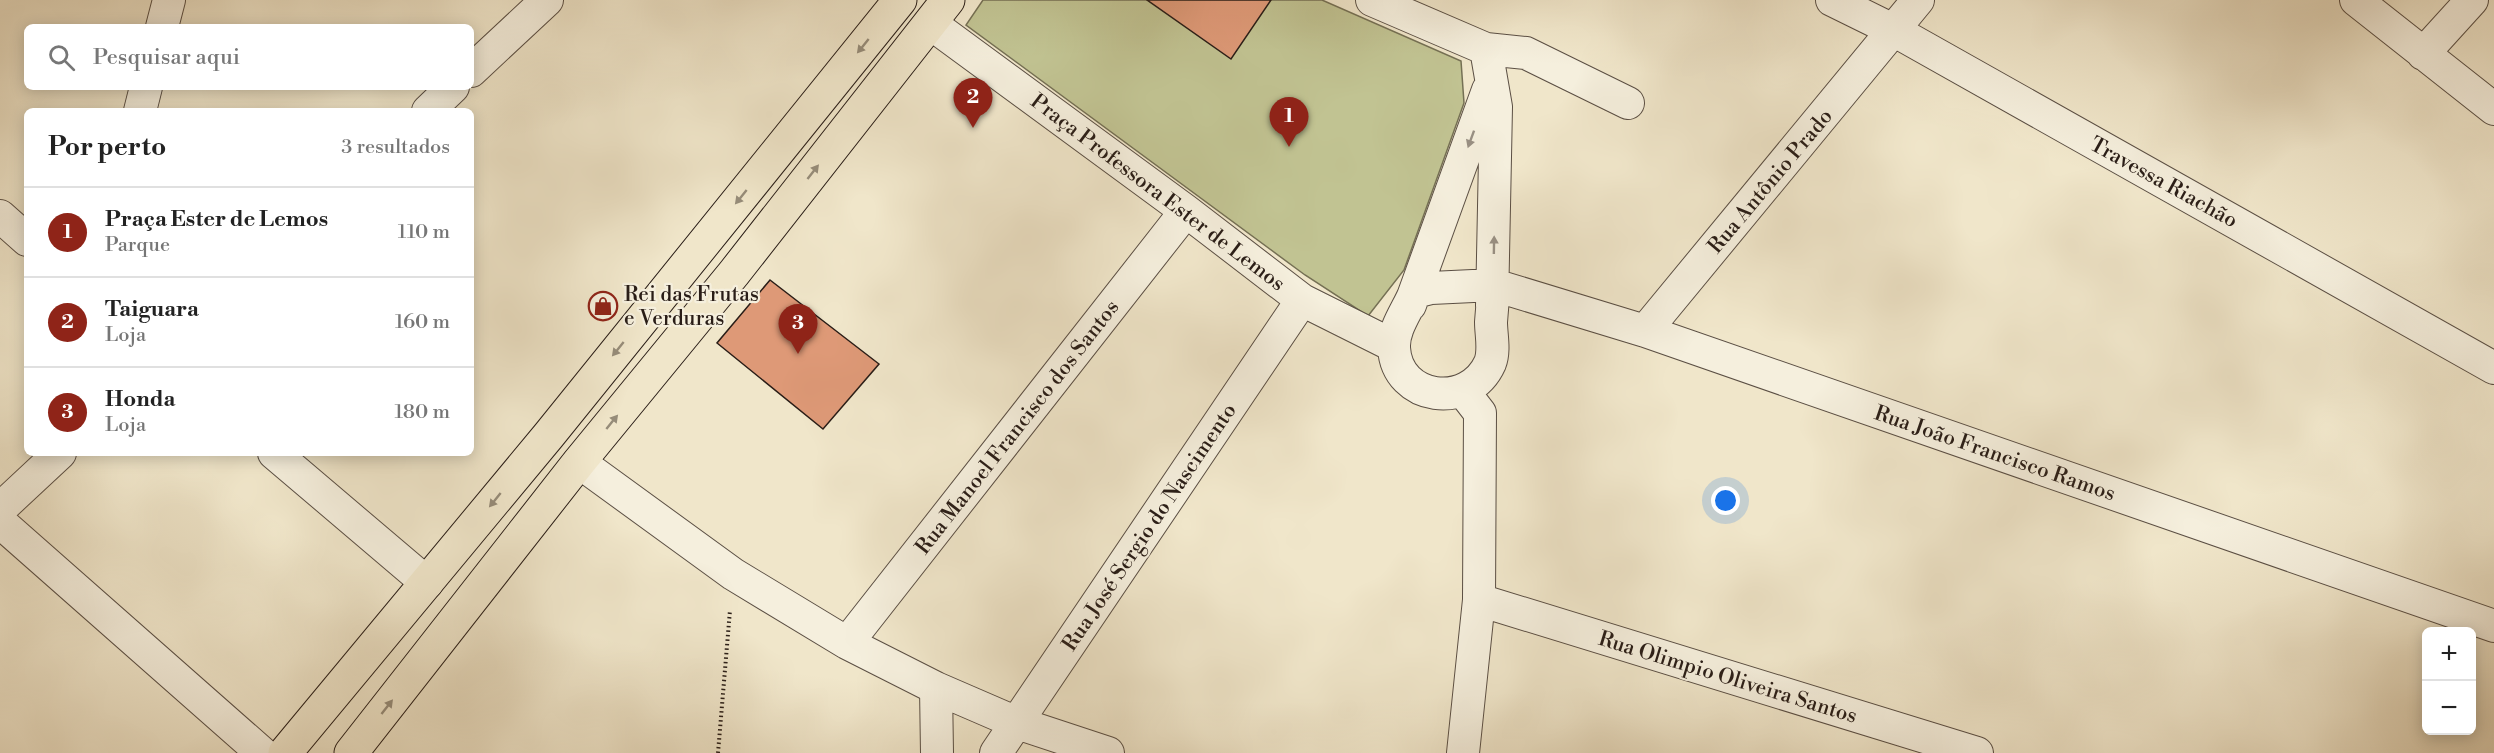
<!DOCTYPE html>
<html lang="pt">
<meta charset="utf-8">
<style>
body{margin:0;font-family:"Libre Bodoni",serif;background:#f6f6f6;color:#222}
.controls{position:absolute;right:18px;bottom:18px;display:grid;overflow:hidden;border-radius:9px;box-shadow:0 3px 15px #0003}
.controls button{width:54px;height:54px;display:grid;place-items:center;padding:0;border:0;border-bottom:2px solid #e0e0e0;background:#fff;color:#222;font:30px sans-serif}
.you{position:absolute;left:1726px;top:501px;width:21px;height:21px;margin:-15px;border:4px solid #fff;border-radius:50%;background:#1a73e8;box-shadow:0 0 0 9px #1a73e833}
.badge{display:grid;place-items:center;width:39px;height:39px;border-radius:50%;background:#8f2418;color:#fff;font-size:20px;font-weight:700}
.pin{position:absolute;translate:-50% -50px;filter:drop-shadow(0 2px 3px #0008)}
.pin::after{content:'';position:absolute;top:32px;width:21px;height:18px;background:inherit;clip-path:polygon(0 0,100% 0,50% 100%)}
.list{margin:0;padding:0;list-style:none}
h2{display:flex;justify-content:space-between;align-items:center;height:78px;margin:0;padding:0 24px;font-size:26px}
h2 small{font-size:20px;font-weight:400;color:#767676}
.list li{display:grid;grid-template-columns:39px 1fr auto;gap:18px;align-items:center;box-sizing:border-box;height:90px;padding:0 24px;border-top:2px solid #e0e0e0}
.list b{display:block;font-size:22px;white-space:nowrap}
.list p{margin:0;font-size:20px;white-space:nowrap;color:#767676}
.list em{font-size:20px;font-style:normal;color:#767676}
.icon{flex:none;width:33px;height:33px;fill:none;stroke:currentColor;stroke-width:2;stroke-linecap:round;stroke-linejoin:round}
.map{position:relative;flex:none;width:2494px;height:753px;overflow:hidden}
.search{position:absolute;background:#fff;box-shadow:0 3px 15px #0003;left:24px;top:24px;width:450px;height:66px;display:flex;align-items:center;gap:15px;box-sizing:border-box;padding:0 21px;border-radius:9px;color:#767676;font-size:22px}
.panel{position:absolute;background:#fff;box-shadow:0 3px 15px #0003;left:24px;top:108px;width:450px;height:348px;border-radius:9px}
.map>svg:first-child{display:block}
.green{fill:#c1c392;stroke:#757054;stroke-width:1.5}
.building{fill:#de9977;stroke:#291d17;stroke-width:1.5}
.lines{fill:none;stroke-linecap:round;stroke-linejoin:round}
.street-casing{stroke:#5b4f44;stroke-width:34}
.primary-casing{stroke:#291d17;stroke-width:35}
.path{stroke:#291d17;stroke-width:4;stroke-dasharray:1.5 3;stroke-linecap:butt}
.street{stroke:#f5efdd;stroke-width:32}
.primary{stroke:#f0e6ca;stroke-width:33}
.oneway{fill:#968c79}
.oneway2{fill:#999084}
.labels{text-anchor:middle;stroke-width:4.5;stroke-linejoin:round;paint-order:stroke}
.street-label{font-size:21px;fill:#291d17;stroke:#f5efdd}
.poi-label{font-size:21px;fill:#291d17;stroke:#f5efdd;text-anchor:start}
</style>
<div class="map">
<svg width="2494" height="753" viewBox="0 0 2494 753">
<rect width="100%" height="100%" fill="#f0e6ca"/>
<filter id="stains"><feTurbulence type="fractalNoise" baseFrequency=".00333" numOctaves="4"/><feColorMatrix values="0 0 0 0 .2 0 0 0 0 .09 0 0 0 0 .02 0 0 0 .5 -.17"/></filter>
<radialGradient id="worn" r=".72"><stop offset=".6" stop-color="#630" stop-opacity="0"/><stop offset="1" stop-color="#630" stop-opacity=".3"/></radialGradient>
<!-- green -->
<path class="green" d="M983 0H1322L1461 61 1464 103 1404 270 1368 316 1305 275 966 25Z"/>
<!-- building -->
<path class="building" d="M1147 0H1271L1231 59Z
M770 280 879 364 823 429 717 343Z"/>
<g class="lines">
<!-- street casing -->
<g class="street-casing">
<path id="street" d="M1372 0 1486 49 1526 53 1628 103
M1832 0 1895 31 2494 368
M2356 0 2494 109
M930 23 1186 211 1302 300 1394 346
M162 27 169 0
M1486 49 1496 107 1492 306
M2423 54 2472 0
M471 71 547 0
M140 111 146 87
M428 111 453 87
M0 216 27 240
M1494 285 1645 331 2494 626
M1494 285C1493 297 1492 310 1491 322 1491 335 1495 350 1490 363 1469 410 1397 401 1394 348 1393 328 1408 310 1415 292L1431 288Z
M1410 305 1488 90
M1645 331 1918 0
M274 453 427 583
M579 462 733 574 847 643 936 688 1017 723 1108 753
M0 509 60 453
M0 522 262 753
M1479 600 1977 753
M847 643 1186 211
M936 688 937 753
M996 753 1302 300
M1463 753 1479 600 1480 413 1463 391"/>
</g>
<!-- primary casing -->
<g class="primary-casing">
<path id="primary" d="M285 753 549 435 900 0
M351 753 579 462 734 273 948 0"/>
</g>
<!-- path -->
<path class="path" d="M718 753 730 610"/>
<!-- street -->
<use href="#street" class="street"/>
<!-- primary -->
<use href="#primary" class="primary"/>
</g>
<!-- one-way arrows -->
<defs><path id="oneway-solid" d="M-6-.8H1V-3.2L6.5 0L1 3.2V.8H-6Z" transform="scale(1.5)"/></defs>
<g class="oneway">
<use href="#oneway-solid" transform="translate(863 46) rotate(129)"/>
<use href="#oneway-solid" transform="translate(813 172) rotate(-52)"/>
<use href="#oneway-solid" transform="translate(741 197) rotate(129)"/>
<use href="#oneway-solid" transform="translate(618 349) rotate(129)"/>
<use href="#oneway-solid" transform="translate(612 422) rotate(-51)"/>
<use href="#oneway-solid" transform="translate(495 500) rotate(129)"/>
<use href="#oneway-solid" transform="translate(387 707) rotate(-52)"/>
</g>
<g class="oneway2">
<use href="#oneway-solid" transform="translate(1471 139) rotate(110)"/>
<use href="#oneway-solid" transform="translate(1494 245) rotate(-89)"/>
</g>
<!-- icons -->
<defs>
<g id="shop-ring" transform="scale(1.5)"><circle r="9.5" fill="#f5efdd" stroke="#8f2418" stroke-width="1.5"/><path d="M-5-2.5h2.3a2.7 3.5 0 0 1 5.4 0H5L5.5 6h-11ZM-1.5-2.5h3a1.5 2.3 0 0 0-3 0Z" fill="#8f2418"/></g>
</defs>
<g fill-rule="evenodd">
<use href="#shop-ring" x="603" y="306"/>
</g>
<g class="labels">
<!-- street labels -->
<g class="street-label">
<text transform="translate(1770 181) rotate(-50)" y="7">Rua Antônio Prado</text>
<text transform="translate(2164 182) rotate(29)" y="7">Travessa Riachão</text>
<text transform="translate(1158 192) rotate(37)" y="7">Praça Professora Ester de Lemos</text>
<text transform="translate(1017 427) rotate(-52)" y="7">Rua Manoel Francisco dos Santos</text>
<text transform="translate(1995 453) rotate(19)" y="7">Rua João Francisco Ramos</text>
<text transform="translate(1149 527) rotate(-56)" y="7">Rua José Sergio do Nascimento</text>
<text transform="translate(1728 677) rotate(17)" y="7">Rua Olimpio Oliveira Santos</text>
</g>
<!-- poi labels -->
<g class="poi-label">
<text x="624" y="301">Rei das Frutas<tspan x="624" dy="24">e Verduras</tspan></text>
</g>
</g>
<rect width="100%" height="100%" filter="url(#stains)"/>
<rect width="100%" height="100%" fill="url(#worn)"/>
</svg>
<div class="controls">
<button>+</button>
<button>−</button>
</div>
<div class="you"></div>
<div class="pin badge" style="left:1289px;top:147px">1</div>
<div class="pin badge" style="left:973px;top:128px">2</div>
<div class="pin badge" style="left:798px;top:354px">3</div>
<div class="search"><svg class="icon" aria-label="search" viewBox="0 0 24 24"><circle cx="10" cy="10" r="6"/><path d="M15 15l6 6"/></svg>Pesquisar aqui</div>
<section class="panel">
<h2>Por perto<small>3 resultados</small></h2>
<ul class="list">
<li><span class="badge">1</span><div><b>Praça Ester de Lemos</b><p>Parque</p></div><em>110 m</em></li>
<li><span class="badge">2</span><div><b>Taiguara</b><p>Loja</p></div><em>160 m</em></li>
<li><span class="badge">3</span><div><b>Honda</b><p>Loja</p></div><em>180 m</em></li>
</ul>
</section>
</div>
